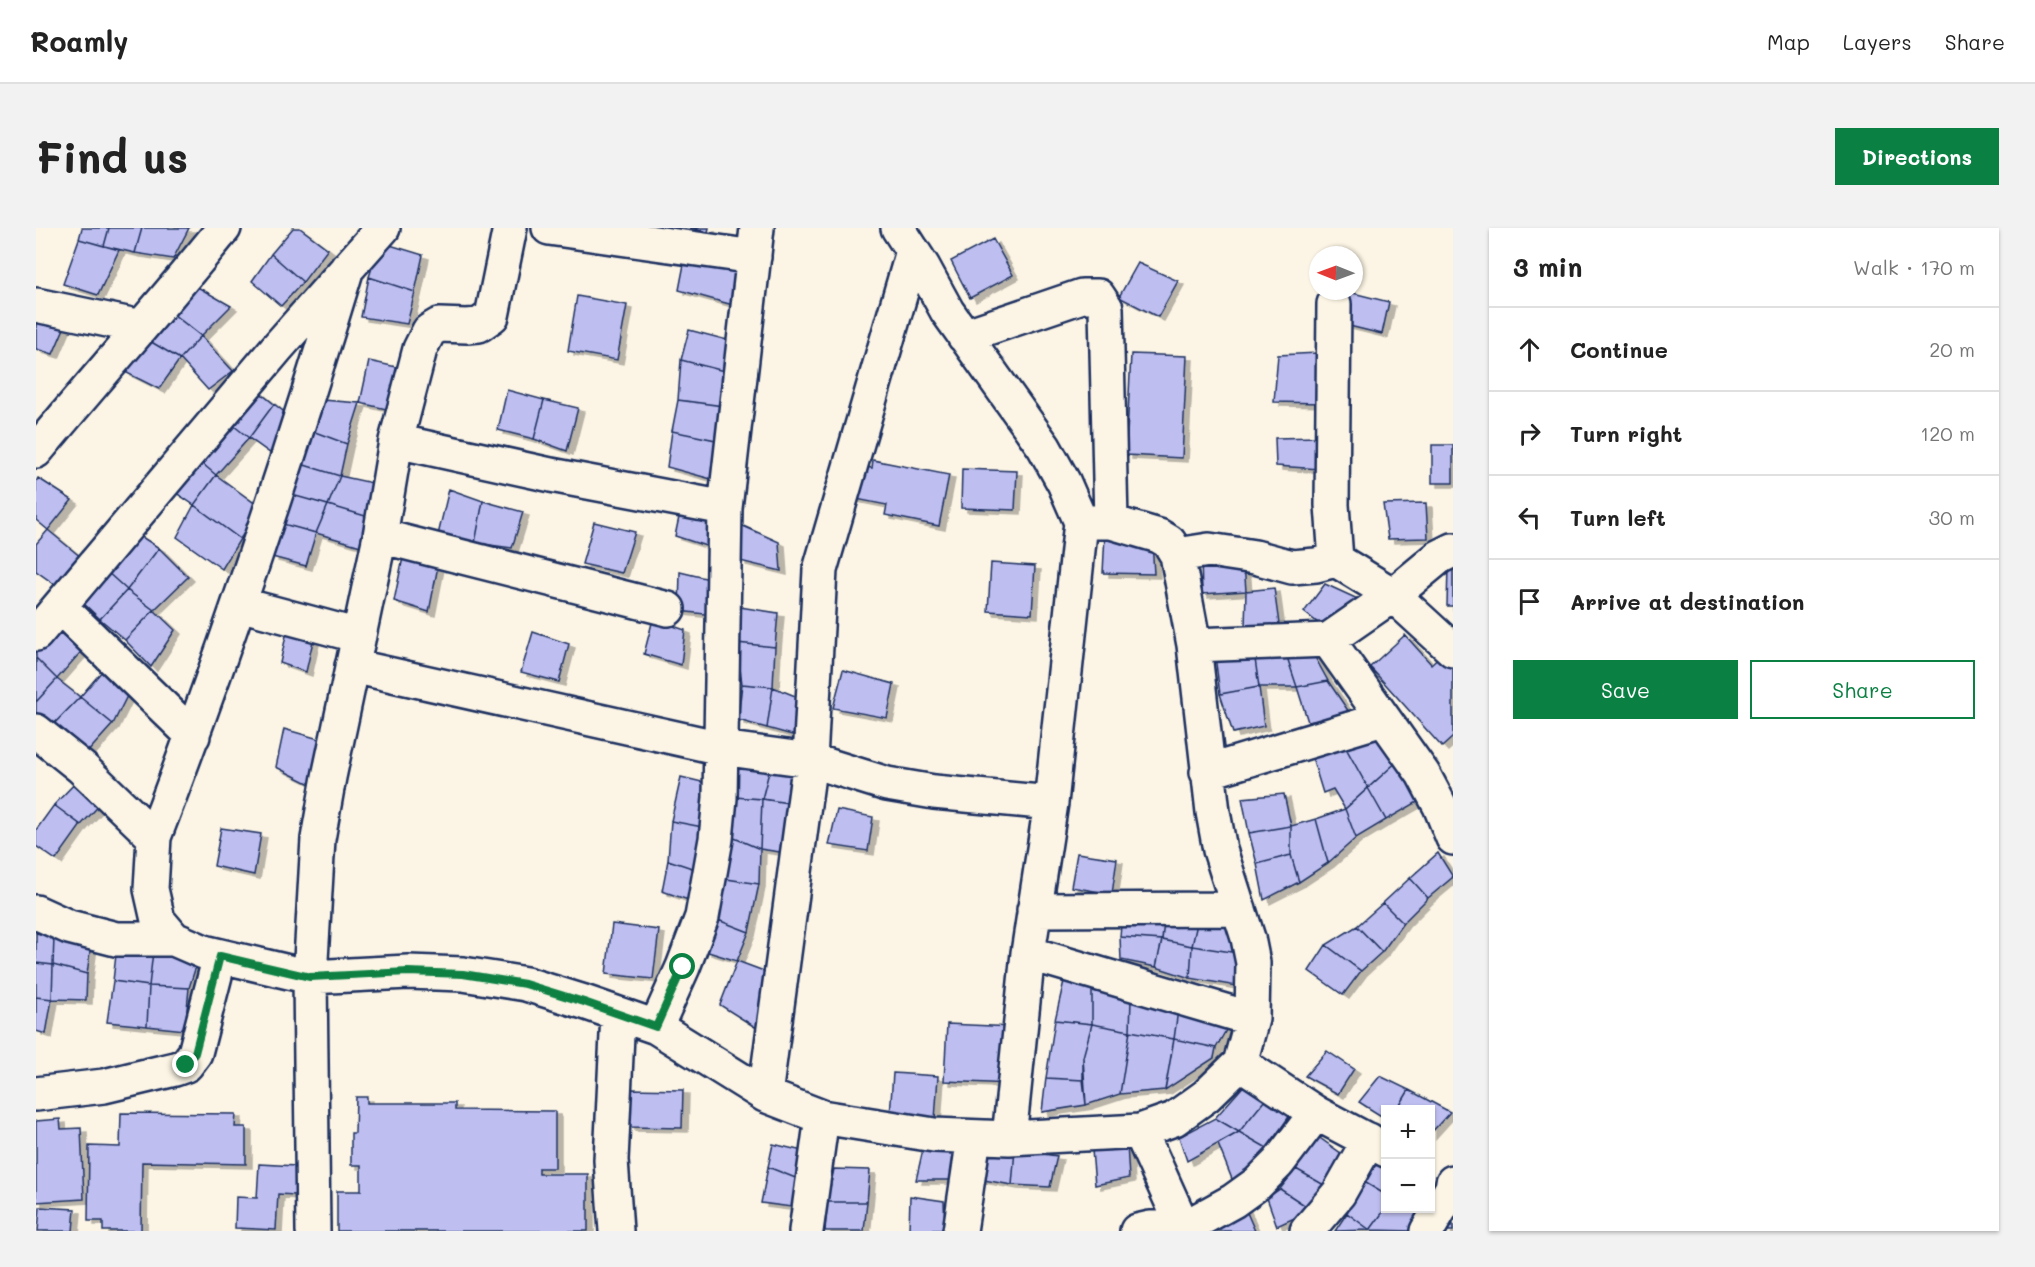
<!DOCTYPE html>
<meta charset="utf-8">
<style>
body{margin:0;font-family:Mali,sans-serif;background:#f2f2f2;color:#222}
.controls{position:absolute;right:18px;bottom:18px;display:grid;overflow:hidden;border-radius:0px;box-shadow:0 2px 4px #0004}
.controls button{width:54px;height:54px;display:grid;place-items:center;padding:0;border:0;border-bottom:2px solid #e0e0e0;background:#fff;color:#222;font:30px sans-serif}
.compass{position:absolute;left:1273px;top:18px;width:54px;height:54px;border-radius:50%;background:#fff;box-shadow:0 2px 4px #0004;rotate:271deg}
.stop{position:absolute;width:18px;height:18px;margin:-14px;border:4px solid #0b8043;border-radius:50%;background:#fff}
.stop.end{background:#0b8043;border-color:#fff;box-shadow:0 2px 6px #0008}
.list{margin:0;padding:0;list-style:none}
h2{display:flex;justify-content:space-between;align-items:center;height:78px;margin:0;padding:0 24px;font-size:26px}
h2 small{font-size:20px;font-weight:400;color:#767676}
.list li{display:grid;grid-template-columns:39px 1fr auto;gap:18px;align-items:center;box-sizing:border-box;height:84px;padding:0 24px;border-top:2px solid #e0e0e0}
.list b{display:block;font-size:22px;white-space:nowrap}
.list em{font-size:20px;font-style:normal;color:#767676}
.actions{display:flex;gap:12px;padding:18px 24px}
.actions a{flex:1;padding:14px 0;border:2px solid #0b8043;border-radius:0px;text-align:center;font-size:21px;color:#0b8043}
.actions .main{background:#0b8043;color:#fff}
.icon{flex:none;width:33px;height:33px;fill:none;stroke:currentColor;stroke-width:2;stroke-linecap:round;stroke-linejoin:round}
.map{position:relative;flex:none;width:1417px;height:1003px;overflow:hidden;border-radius:0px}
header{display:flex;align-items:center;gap:36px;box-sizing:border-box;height:84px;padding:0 30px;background:#fff;border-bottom:2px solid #e0e0e0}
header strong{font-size:28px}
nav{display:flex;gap:33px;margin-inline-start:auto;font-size:21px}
.intro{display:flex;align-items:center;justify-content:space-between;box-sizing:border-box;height:144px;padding:0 36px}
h1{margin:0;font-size:42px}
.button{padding:15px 27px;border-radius:0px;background:#0b8043;color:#fff;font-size:21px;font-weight:700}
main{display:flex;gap:36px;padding:0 36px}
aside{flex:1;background:#fff;border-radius:0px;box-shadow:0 2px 4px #0004}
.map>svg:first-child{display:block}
.building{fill:#bebef0;stroke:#1b2f5e;stroke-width:1.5;filter:url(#shadow)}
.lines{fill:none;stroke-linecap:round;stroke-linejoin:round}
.minor-casing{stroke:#1b2f5e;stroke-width:38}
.minor{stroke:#fcf5e5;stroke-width:33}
.route{stroke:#0b8043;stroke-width:8}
</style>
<header>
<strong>Roamly</strong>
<nav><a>Map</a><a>Layers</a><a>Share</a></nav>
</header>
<div class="intro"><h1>Find us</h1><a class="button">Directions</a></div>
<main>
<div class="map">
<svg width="1417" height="1003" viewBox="0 0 1417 1003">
<defs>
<filter id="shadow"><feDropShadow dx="6" dy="4" stdDeviation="0" flood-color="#0004"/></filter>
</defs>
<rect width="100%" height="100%" fill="#fcf5e5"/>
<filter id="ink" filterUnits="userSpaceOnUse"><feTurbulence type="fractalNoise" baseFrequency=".0167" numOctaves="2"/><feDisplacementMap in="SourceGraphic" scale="12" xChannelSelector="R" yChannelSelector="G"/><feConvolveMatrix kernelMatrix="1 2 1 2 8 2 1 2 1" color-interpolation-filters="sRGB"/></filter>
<g filter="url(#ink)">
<!-- building -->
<path class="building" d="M46 0H73L68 18 43 11Z
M73 0H106L99 25 68 18Z
M106 0H153L137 31 99 25Z
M257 0H264L292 21 267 54 235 26Z
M654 0H673L672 4Z
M43 11 83 22 62 67 27 56Z
M957 11 977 47 934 70 915 33Z
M344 14 387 27 379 64 333 49Z
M235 26 267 54 245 78 216 53Z
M650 26 709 39 704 79 643 62Z
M1102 35 1142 53 1122 89 1083 69Z
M333 49 379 64 371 96 325 89Z
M158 57 195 78 165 108 137 86Z
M1313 64 1353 74 1346 106 1305 96Z
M541 68 591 77 581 132 532 123Z
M0 86 32 91 17 126 0 121Z
M137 86 165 108 144 131 112 112Z
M653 102 699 114 696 145 645 132Z
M165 108 197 143 172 162 144 131Z
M112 112 144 131 123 161 89 144Z
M1282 125 1285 175 1238 174 1242 127Z
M1095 126 1151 128 1146 230 1090 227Z
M645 132 696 145 687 178 642 172Z
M333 133 370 141 359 183 324 175Z
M213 156 238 176 213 210 187 189Z
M471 162 508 172 498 211 462 202Z
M286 172 324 175 311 216 279 204Z
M508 172 542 180 531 223 498 211Z
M642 172 687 178 680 212 636 203Z
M238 176 260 193 245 233 213 210Z
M187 189 213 210 180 247 156 227Z
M636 203 680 212 675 251 631 239Z
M279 204 311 216 304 248 265 236Z
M1282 209 1284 241 1240 238 1239 210Z
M1396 217H1417V255H1396Z
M156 227 180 247 158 277 130 258Z
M837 232 913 247 903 298 849 287 851 277 810 269 816 236 836 240Z
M265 236 304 248 292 277 256 267Z
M926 241 981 243 979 282 925 280Z
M180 247 225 280 204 311 158 277Z
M304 248 341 256 336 290 292 277Z
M2 250 36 272 12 302 0 292V254Z
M413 261 447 273 439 315 402 307Z
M256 267 292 277 280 305 247 296Z
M447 273 487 284 476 320 439 315Z
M646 275 685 284 676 320 639 308Z
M1390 275 1392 310 1352 311 1347 276Z
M158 277 204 311 186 341 141 309Z
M292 277 336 290 328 319 280 305Z
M558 294 599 304 586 345 546 336Z
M247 296 280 305 270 338 236 329Z
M705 297 743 314 745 343 704 333Z
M12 302 46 330 21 358 0 343V316Z
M98 304 123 320 91 362 69 342Z
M1069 306 1116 312 1118 346 1067 345Z
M123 320 152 349 118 382 91 362Z
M1165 328 1208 335 1210 363 1166 366Z
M367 329 403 333 393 384 358 373Z
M955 335 999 338 996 386 952 383Z
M1412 338H1417V378H1411Z
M69 342 91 362 64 391 43 371Z
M644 344 682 353 677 387 643 383Z
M1289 356 1326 373 1290 401 1268 384Z
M1238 360 1243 396 1209 399 1210 363Z
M91 362 118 382 89 412 64 391Z
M704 379 742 385 739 419 701 415Z
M118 382 139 402 115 439 89 412Z
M617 391 649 402 645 437 608 426Z
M15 393 51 417 21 451 0 430V422Z
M251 403 277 413 270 444 244 435Z
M497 404 533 416 523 454 485 444Z
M1369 407 1395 436 1410 422 1417 430V509L1406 519 1334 439Z
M701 415 739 419 737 459 706 456Z
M1275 422 1292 453 1261 459 1249 423Z
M1249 423 1261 459H1223L1218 424Z
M1218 424 1223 459 1184 466 1179 428Z
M0 430 21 451 0 474Z
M72 436 97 456 77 496 44 469Z
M807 442 858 456 851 490 797 480Z
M21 451 44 469 13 501 0 489V474Z
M1292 453 1315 487 1272 494 1261 459Z
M706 456 737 459 731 500 702 492Z
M737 459 774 474 767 510 731 500Z
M1223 459 1228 498 1197 505 1184 466Z
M44 469 77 496 49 527 13 501Z
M248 501 297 515 282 560 240 539Z
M1346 504 1364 531 1332 560 1305 511Z
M1305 511 1332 560 1309 581 1297 561 1287 565 1274 523Z
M702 530 735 536 726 571 698 569Z
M1364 531 1385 572 1350 592 1332 560Z
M735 536 772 546 765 577 726 571Z
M45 549 70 570 45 597 18 577Z
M645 549 683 558 677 601 635 593Z
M1332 560 1350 592 1320 610 1309 581Z
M1248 566 1255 598 1213 605 1206 570Z
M698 569 726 571 724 621 696 609Z
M726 571 765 577 757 626 724 621Z
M18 577 45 597 20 632 0 618V602Z
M1309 581 1320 610 1292 635 1280 591Z
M801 582 837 589 832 623 793 617Z
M1280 591 1292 635 1263 654 1255 627V598Z
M635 593 677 601 671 645 632 632Z
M1255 598V627L1221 636 1213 605Z
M185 600 225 606 218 647 178 638Z
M696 609 724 621 723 656 691 651Z
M1041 625 1081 631 1076 666 1035 659Z
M1402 625 1417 649 1392 670 1374 650Z
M1255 627 1263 654 1228 672 1221 636Z
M632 632 671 645 664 676 626 663Z
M1374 650 1392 670 1367 695 1347 675Z
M691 651 723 656 713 704 682 692Z
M1347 675 1367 695 1346 724 1321 698Z
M1086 685H1129L1126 712 1084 709Z
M1129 685 1162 691 1156 718 1126 712Z
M1162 691 1205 697 1202 725 1156 718Z
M682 692 713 704 701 733 669 723Z
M576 696 623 702 617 751 570 746Z
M1321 698 1346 724 1325 743 1290 717Z
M0 705 18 709 17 737 0 735Z
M18 709 55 716 51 746 17 737Z
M1084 709 1126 712 1120 739 1085 732Z
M1126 712 1156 718 1154 750 1120 739Z
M1290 717 1325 743 1307 767 1273 743Z
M81 718 117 724 113 758 77 753Z
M1156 718 1202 725 1212 760 1154 750Z
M117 724 162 732 153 760 113 758Z
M701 733 744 749 727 804 684 777Z
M0 735 17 737 16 771 0 769Z
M17 737 51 746 50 772 16 771Z
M77 753 113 758 111 798 71 794Z
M1028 753 1056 760V796L1019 792Z
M113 758 153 760 149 802 111 798Z
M1056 760 1095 771 1094 803 1056 796Z
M0 769 16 771 10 806 0 803Z
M1095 771 1142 782 1138 811 1094 803Z
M1142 782 1194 795 1180 820 1138 811Z
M1019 792 1056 796 1047 829V852L1010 850Z
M911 796 978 799 975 856 908 853Z
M1056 796 1094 803 1084 866 1050 877 1047 829Z
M1094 803 1138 811 1129 862 1084 866Z
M1138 811 1180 820 1178 830 1129 862Z
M1291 823 1318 841 1302 866 1269 848Z
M857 845 902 848 899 892 854 888Z
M1344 848 1373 862 1361 882H1350V891L1323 874Z
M1010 850 1047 852 1050 877 1006 884Z
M1212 853 1233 867 1203 904 1179 890Z
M594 861 647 862 646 900 593 899Z
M1373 862 1414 884 1394 906V882H1361Z
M1233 867 1257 883 1231 920 1203 904Z
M320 869H331V875H419V882L519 883V940H503V946H552V1003H301V963H325V937H315V905H319Z
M85 885 200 886 199 899H210V936L106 934 105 1003H67V993H52L53 918 84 919Z
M1179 890 1203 904 1151 933 1143 909Z
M24 891 25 901 45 900 48 971 0 974V893Z
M1203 904 1231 920 1198 956 1182 916Z
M1281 908 1306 926 1288 957 1260 941Z
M737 916 775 925 767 953 732 939Z
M1091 916 1093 950 1059 957 1056 922Z
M888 917 924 921 918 952H880Z
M946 918 979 922 976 957 942 951Z
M979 922 1021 928 1014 959 976 957Z
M1342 922 1350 928V967L1325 952Z
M223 936 260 938 259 967 242 966 240 1002 199 1000 200 969 221 970Z
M732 939 767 953 763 980 725 975Z
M798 941 834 942 831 974H791Z
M1260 941 1288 957 1276 982 1244 961Z
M1325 952 1350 967V980L1334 1002 1311 985Z
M1394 954 1412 961 1389 988 1375 980H1394Z
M1244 961 1276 982 1241 998 1231 970Z
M874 968 908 973 909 1002H873Z
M791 974H831L828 1003H789Z
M4 979 39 981 37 1003H2Z
M1209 980 1219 1003H1174Z
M1350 980H1375L1389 988 1379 1003 1334 1002Z
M1311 985 1334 1002 1299 1003Z
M1413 994 1417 996V1003H1409Z"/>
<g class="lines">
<!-- minor casing -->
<g class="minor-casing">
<path id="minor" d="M513 0 718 29
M862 0 887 39 911 83 1008 219 1028 255 1045 294 1015 575 992 725 973 910 1104 903 1138 891 1170 868 1204 835 1280 885 1350 922
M1298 76 1296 277 1300 332 1357 367 1403 329 1417 322
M0 77 105 99
M928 108 1046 68H1062L1070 80 1075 294
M360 213 515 247 689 280
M0 223C62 148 127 76 188 0
M1045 294H1075L1123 308 1133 314 1141 327 1158 417 1177 584 1184 622 1212 710 1217 735 1216 791 1204 835
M344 308 632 381
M1141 327 1173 322 1219 329 1256 339 1280 337 1300 332
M203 376 323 408
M24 379 157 508
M0 406 240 121 347 0
M1292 412 1357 367 1417 422
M1158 417 1292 412 1387 546 1404 578 1417 610
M316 438 685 520 774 532 851 556 898 564 1015 575
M0 503 46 540 118 609C190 422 253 232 311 40
M1171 544 1347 491
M118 609 115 661 122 692 138 711 168 724 274 749 372 744 427 746 490 756 548 774 620 799 729 867 786 889 898 907 973 910
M998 682 1203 681
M0 684 33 699 80 711H138
M992 725 1216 791
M620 799 647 739 666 689 680 611 684 570 689 280 721 0
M0 866 68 858 139 841 150 837 159 825 184 728
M729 867 774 532 784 342 877 23
M1104 903 1149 1003
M277 1003 274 749 282 611 293 549 344 308 360 213 384 121 393 103 403 97 431 98 443 97 456 88 474 0
M580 1003 575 932 582 786
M770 1003 786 889
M924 1003 938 909
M1101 1003 1114 1000H1148L1197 973 1222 955 1242 935 1280 885
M1271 1003 1303 965 1333 912
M1391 1003 1416 960 1417 954"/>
</g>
<!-- minor -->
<use href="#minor" class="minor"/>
</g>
</g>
<g class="lines" filter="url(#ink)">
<!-- route -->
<path class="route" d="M150 837 159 825 184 728 274 749 372 744 427 746 489 756 548 774 620 799 647 739"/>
</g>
</svg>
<div class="controls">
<button>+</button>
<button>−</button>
</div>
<svg class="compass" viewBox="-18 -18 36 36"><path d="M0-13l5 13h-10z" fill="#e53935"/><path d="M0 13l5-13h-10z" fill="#767676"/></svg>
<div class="stop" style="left:647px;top:739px"></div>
<div class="stop end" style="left:150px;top:837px"></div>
</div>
<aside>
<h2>3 min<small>Walk · 170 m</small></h2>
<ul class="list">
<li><svg class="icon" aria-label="ahead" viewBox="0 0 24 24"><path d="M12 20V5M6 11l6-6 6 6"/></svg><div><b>Continue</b></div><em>20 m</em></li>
<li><svg class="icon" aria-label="right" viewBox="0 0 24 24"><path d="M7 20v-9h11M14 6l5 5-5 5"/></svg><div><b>Turn right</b></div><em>120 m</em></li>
<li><svg class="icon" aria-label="left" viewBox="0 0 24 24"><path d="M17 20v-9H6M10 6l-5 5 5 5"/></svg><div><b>Turn left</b></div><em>30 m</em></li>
<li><svg class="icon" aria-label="arrive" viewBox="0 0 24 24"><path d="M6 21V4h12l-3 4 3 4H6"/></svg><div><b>Arrive at destination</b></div></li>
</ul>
<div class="actions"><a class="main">Save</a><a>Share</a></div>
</aside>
</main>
